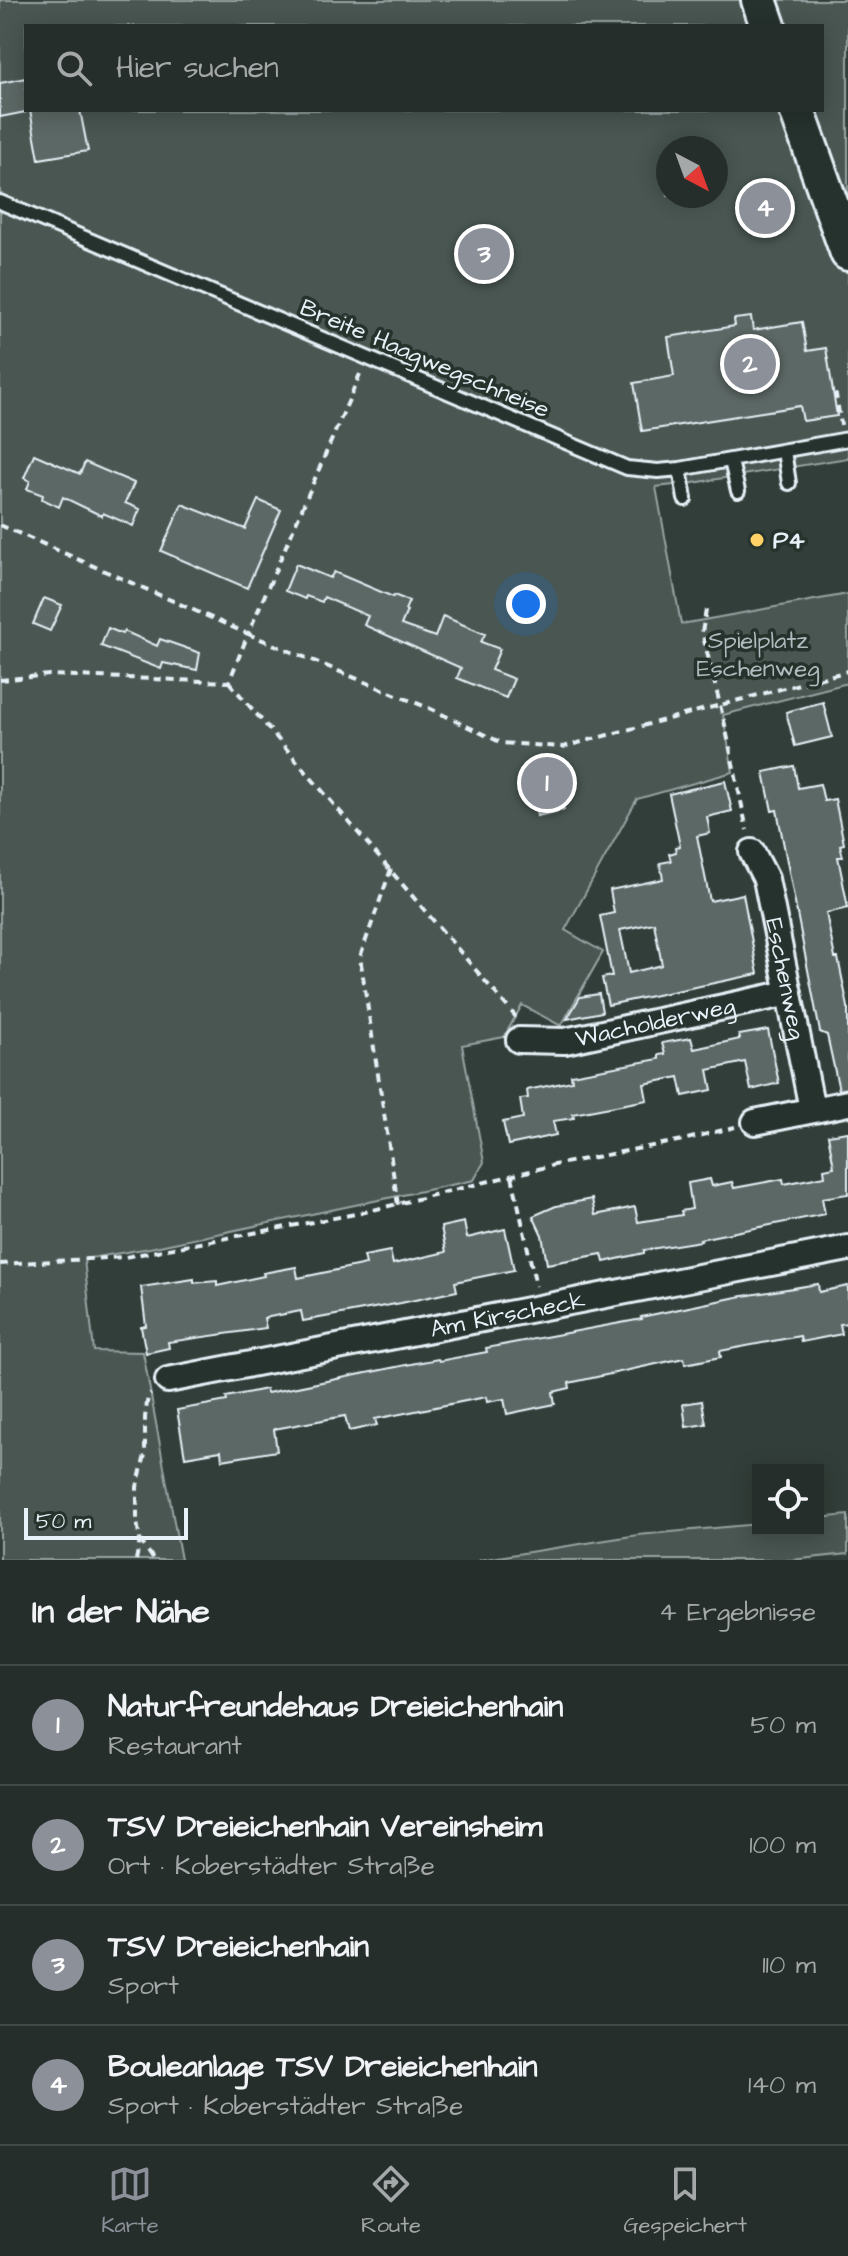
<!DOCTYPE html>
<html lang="de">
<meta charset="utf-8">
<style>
body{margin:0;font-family:"Architects Daughter",sans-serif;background:#323a37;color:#f1f3f6}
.controls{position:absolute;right:24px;bottom:24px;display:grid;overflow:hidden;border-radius:0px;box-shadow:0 4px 20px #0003}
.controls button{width:72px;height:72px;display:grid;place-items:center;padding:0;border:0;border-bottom:2px solid #424a47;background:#262e2b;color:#f1f3f6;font:40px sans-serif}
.compass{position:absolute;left:656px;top:136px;width:72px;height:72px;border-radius:50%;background:#262e2b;box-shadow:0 4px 20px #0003;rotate:139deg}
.scale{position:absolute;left:24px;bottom:20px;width:164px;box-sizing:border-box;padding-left:8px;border:4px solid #e8f1f8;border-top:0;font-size:22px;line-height:28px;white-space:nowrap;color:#e8f1f8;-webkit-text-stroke:6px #26332d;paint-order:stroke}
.you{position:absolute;left:526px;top:604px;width:28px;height:28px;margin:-20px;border:6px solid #fff;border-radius:50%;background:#1a73e8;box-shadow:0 0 0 12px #1a73e833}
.badge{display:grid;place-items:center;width:52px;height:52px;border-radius:50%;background:#8c9099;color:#fff;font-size:26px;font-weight:700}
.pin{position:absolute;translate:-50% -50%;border:4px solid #fff;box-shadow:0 2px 8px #0006}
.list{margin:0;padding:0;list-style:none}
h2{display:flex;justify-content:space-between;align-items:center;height:104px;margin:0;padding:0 32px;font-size:34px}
h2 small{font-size:26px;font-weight:400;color:#a4a8a9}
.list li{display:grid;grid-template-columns:52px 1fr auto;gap:24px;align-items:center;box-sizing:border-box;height:120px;padding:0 32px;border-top:2px solid #424a47}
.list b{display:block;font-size:30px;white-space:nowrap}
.list p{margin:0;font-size:26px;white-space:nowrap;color:#a4a8a9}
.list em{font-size:26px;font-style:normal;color:#a4a8a9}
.icon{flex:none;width:44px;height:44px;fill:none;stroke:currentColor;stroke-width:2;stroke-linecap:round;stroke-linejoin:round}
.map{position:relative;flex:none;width:848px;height:1560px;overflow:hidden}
.search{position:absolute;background:#262e2b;box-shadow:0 4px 20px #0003;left:24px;right:24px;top:24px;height:88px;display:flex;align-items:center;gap:20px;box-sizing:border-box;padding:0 28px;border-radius:0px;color:#a4a8a9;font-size:30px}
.sheet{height:584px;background:#262e2b}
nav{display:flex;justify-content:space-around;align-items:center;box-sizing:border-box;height:112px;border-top:2px solid #424a47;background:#262e2b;font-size:22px;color:#a4a8a9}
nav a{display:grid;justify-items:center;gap:4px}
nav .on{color:#8c9099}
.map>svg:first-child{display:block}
.green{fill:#495651;stroke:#98a4a4;stroke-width:2;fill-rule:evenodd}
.building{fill:#5c6865;stroke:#e8f1f8;stroke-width:2;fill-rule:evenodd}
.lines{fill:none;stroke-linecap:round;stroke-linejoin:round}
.lane-casing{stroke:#e8f1f8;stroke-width:18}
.street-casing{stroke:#e8f1f8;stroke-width:30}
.secondary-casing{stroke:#e8f1f8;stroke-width:40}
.path{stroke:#e8f1f8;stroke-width:4;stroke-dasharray:8 6;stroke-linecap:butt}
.lane{stroke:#26332d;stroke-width:12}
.street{stroke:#26332d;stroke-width:24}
.secondary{stroke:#26332d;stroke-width:34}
.poi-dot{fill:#ffd166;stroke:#26332d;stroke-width:3}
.labels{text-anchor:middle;stroke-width:7;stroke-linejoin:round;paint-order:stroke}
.street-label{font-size:24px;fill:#e8f1f8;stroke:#26332d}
.poi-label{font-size:24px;font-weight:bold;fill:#e8f1f8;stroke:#26332d;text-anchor:start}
.park-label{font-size:24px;fill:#b0bbbe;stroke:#26332d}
</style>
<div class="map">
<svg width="848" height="1560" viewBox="0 0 848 1560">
<rect width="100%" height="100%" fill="#323e39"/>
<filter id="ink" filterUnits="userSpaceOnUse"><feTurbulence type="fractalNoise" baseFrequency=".0125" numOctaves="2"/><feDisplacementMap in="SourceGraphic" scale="16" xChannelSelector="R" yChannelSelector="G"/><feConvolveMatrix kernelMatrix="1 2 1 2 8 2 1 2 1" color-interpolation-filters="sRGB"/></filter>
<g filter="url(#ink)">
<!-- green -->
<path class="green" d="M0 0H848V458L693 483 656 487 681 624 848 594V683L723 715 733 772 637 799 565 930 603 952 561 1026 522 1005 504 1037 462 1045 484 1162 474 1180 150 1248 84 1259 94 1351 143 1352 181 1560H0ZM26 26H822V110H26ZM668 148H716V196H668Z
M848 1515V1554L791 1560H479L638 1535 758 1524V1530H818V1518Z"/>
<!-- building -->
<path class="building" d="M26 78V112L0 117V83Z
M30 110H80L88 151 39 159Z
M751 317 753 330 802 322 807 351 826 348 837 416 803 421 800 406 642 431 634 383 674 376 668 337 735 326 734 319Z
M34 454 80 474 85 462 134 483 125 503 140 509 133 526 103 513 102 516 63 497 59 507 42 499 43 495 27 489 30 481 24 478Z
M258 500 281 510 247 588 161 551 182 504 245 529Z
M296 564 330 578 334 572 393 597 394 595 409 601 405 610 407 611 401 625 435 637 443 616 485 634 481 642 500 649 491 670 514 679 506 698 457 678 461 668 364 625 368 616 324 597 322 602 306 596 305 599 285 591Z
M44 598 62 605 50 631 33 624Z
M108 628 122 634 124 631 157 646 160 639 200 653 197 670 163 663 161 669 101 646Z
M823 702 832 737 795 746 786 712Z
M553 760 564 810 537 816 527 766Z
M794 766 798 788 820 784 824 801 835 799 844 844 840 845 843 857H838L848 908 826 913 835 958H838L848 1007V1088L839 1090 827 1035 820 1032 777 810 772 811 764 772Z
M725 781 732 811 707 817 710 833 697 836 710 901 743 894 758 974 608 1005 602 978 612 976 600 916 614 913 610 890 663 879 660 863 671 861 669 854 676 852 675 847 680 846 669 794ZM654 923 662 965 629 973 620 930Z
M599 994 602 1012 567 1019 580 997Z
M768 1030 779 1083 751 1090 745 1062 708 1070 712 1090 683 1096 679 1077 644 1084 647 1100 573 1114 574 1118 553 1121 556 1135 508 1145 503 1122 523 1118 520 1099 528 1098 527 1090 572 1081 571 1075 659 1059V1055L665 1054 662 1043 691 1038 694 1049 740 1039 739 1035Z
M848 1132V1194L822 1198 825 1214 700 1239 701 1241 644 1250V1253L604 1262 602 1254 547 1264 542 1235 533 1216 556 1206 592 1199 595 1215 635 1207 638 1222 682 1215 681 1211 692 1209 688 1183 710 1179 712 1186 732 1182 734 1188 783 1179 784 1184 825 1176 824 1169 834 1167 828 1135Z
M464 1222 467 1238 505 1229 514 1270 455 1282 457 1291 401 1303 303 1321 301 1311 264 1318 266 1328 168 1342 169 1348 146 1353 141 1327 146 1326 141 1287 194 1279V1283L217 1281V1286L264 1276 263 1273 296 1267 298 1278 366 1264 364 1256 390 1251 393 1264 446 1252 441 1227Z
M818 1284 819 1292 848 1286V1323L840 1324 842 1334 801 1342 800 1336 720 1351 721 1357 685 1364 684 1358 569 1383 570 1388 553 1392 555 1404 507 1414 504 1399 487 1402 486 1397 375 1419 377 1425 349 1431 345 1416 274 1429 277 1451 222 1460 221 1451 185 1457 177 1410 227 1401 226 1397 266 1389 267 1393 416 1363 438 1359 439 1361 487 1352 486 1348 642 1319 641 1317 737 1297Z
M702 1401 706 1424 686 1427 683 1404Z"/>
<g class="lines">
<!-- lane casing -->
<g class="lane-casing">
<path id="lane" d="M0 202 627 468 658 471 680 469 848 439
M784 451 789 483
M731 461 738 491
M680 469 685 499"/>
</g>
<!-- street casing -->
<g class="street-casing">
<g id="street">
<path id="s1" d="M752 852 766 879 812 1109"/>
<path id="s2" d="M519 1040 565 1041 789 993"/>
<path d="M755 1122 848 1103"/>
<path id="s3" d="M168 1380 848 1248"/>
</g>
</g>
<!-- secondary casing -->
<g class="secondary-casing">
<path id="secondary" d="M759 0 768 26
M797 110 848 253"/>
</g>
<!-- path -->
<path class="path" d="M833 395H836L841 425
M0 525 248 634 360 374
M706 610 702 632 725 725 747 830
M0 680 49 675 229 682 248 634 431 709 502 743 563 747 848 671
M229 682 516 1017
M391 869 360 957 398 1205
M512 1176 536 1286
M0 1264 125 1257 361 1213 554 1165 683 1140 735 1127
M140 1540 154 1560
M136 1560 140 1540 137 1522V1487L145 1455V1417L148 1396 151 1394"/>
<!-- lane -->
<use href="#lane" class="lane"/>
<!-- street -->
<use href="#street" class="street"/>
<!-- secondary -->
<use href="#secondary" class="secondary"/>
</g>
</g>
<!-- markers -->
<circle class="poi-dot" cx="757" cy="540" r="8"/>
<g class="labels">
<!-- street labels -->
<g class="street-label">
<text transform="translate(425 358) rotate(23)" y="8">Breite Haagwegschneise</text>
<text dy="8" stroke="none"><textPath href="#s1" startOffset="132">Eschenweg</textPath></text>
<text dy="8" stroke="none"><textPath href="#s2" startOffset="138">Wacholderweg</textPath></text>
<text dy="8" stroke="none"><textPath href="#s3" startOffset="346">Am Kirscheck</textPath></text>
</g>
<!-- poi labels -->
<g class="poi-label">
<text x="773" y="548">P4</text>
</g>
<!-- park labels -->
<g class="park-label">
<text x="758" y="648">Spielplatz<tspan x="758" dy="28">Eschenweg</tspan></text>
</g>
</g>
</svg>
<div class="controls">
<button><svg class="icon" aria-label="locate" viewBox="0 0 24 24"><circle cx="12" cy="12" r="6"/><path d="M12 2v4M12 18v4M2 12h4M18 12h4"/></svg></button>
</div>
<svg class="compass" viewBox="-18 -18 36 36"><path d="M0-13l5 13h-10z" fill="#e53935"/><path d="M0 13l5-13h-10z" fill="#a4a8a9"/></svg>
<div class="scale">50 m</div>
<div class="you"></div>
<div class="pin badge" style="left:547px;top:783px">1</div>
<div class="pin badge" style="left:750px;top:364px">2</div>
<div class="pin badge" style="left:484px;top:254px">3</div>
<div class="pin badge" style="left:765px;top:208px">4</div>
<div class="search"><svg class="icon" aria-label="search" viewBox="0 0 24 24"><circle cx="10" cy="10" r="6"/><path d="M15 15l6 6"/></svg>Hier suchen</div>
</div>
<section class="sheet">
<h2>In der Nähe<small>4 Ergebnisse</small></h2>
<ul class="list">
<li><span class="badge">1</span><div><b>Naturfreundehaus Dreieichenhain</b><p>Restaurant</p></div><em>50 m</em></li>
<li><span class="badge">2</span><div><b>TSV Dreieichenhain Vereinsheim</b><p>Ort · Koberstädter Straße</p></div><em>100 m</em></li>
<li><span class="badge">3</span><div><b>TSV Dreieichenhain</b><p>Sport</p></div><em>110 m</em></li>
<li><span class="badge">4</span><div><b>Bouleanlage TSV Dreieichenhain</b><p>Sport · Koberstädter Straße</p></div><em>140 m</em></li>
</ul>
</section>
<nav>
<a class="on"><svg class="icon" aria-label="map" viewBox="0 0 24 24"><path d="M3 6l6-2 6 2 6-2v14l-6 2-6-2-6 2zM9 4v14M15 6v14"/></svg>Karte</a>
<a><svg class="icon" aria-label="directions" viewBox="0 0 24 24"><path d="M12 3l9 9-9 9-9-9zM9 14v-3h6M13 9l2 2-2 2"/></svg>Route</a>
<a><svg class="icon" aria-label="saved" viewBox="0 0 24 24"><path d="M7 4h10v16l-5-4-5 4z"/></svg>Gespeichert</a>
</nav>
